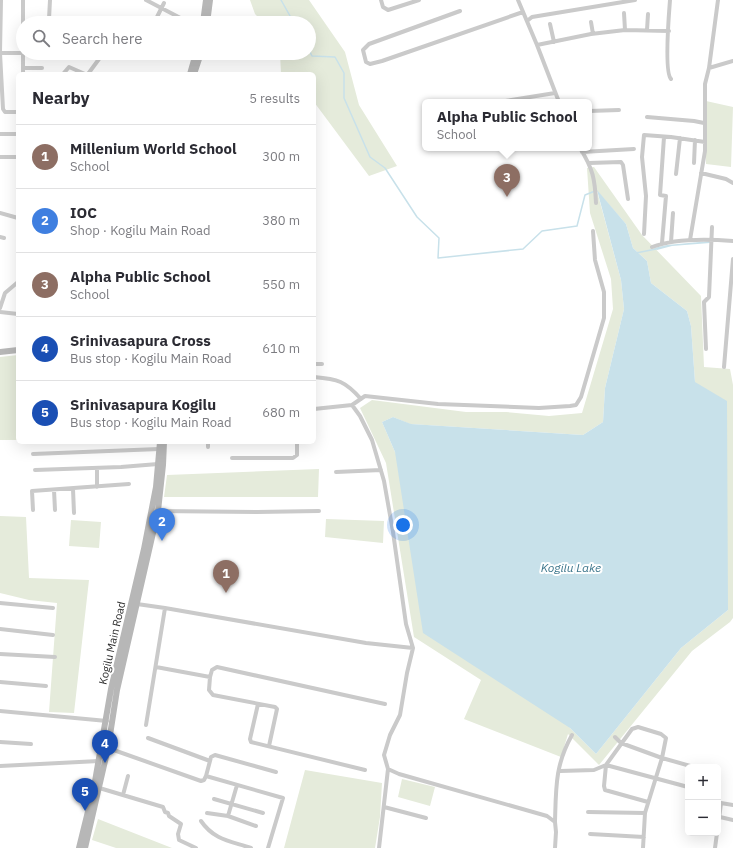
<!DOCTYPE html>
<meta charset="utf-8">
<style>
body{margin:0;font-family:"IBM Plex Sans",sans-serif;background:#f2f2f3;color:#2b2b33}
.controls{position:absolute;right:12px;bottom:12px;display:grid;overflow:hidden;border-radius:6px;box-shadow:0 4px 16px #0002}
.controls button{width:36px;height:36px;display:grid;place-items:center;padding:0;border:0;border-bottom:1px solid #e1e1e2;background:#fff;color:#2b2b33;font:20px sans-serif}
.you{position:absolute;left:403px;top:525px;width:14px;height:14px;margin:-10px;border:3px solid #fff;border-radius:50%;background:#1a73e8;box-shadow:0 0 0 6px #1a73e833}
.badge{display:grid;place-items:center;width:26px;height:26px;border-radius:50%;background:#e03353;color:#fff;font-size:13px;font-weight:700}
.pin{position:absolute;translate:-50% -33px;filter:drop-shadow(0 1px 2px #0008)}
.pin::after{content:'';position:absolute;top:21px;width:14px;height:12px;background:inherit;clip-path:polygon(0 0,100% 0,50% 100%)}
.popup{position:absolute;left:422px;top:99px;width:170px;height:52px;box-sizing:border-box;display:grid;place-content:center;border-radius:6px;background:#fff;filter:drop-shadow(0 1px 3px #0005);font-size:13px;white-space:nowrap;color:#7c7c81}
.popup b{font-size:15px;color:#2b2b33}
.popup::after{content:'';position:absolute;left:50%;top:100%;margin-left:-8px;border:8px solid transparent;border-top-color:#fff}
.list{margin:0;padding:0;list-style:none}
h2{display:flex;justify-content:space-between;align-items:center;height:52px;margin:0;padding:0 16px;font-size:17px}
h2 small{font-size:13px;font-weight:400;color:#7c7c81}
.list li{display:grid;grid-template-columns:26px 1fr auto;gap:12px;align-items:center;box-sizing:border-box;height:64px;padding:0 16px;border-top:1px solid #e1e1e2}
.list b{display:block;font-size:15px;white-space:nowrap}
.list p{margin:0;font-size:13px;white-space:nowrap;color:#7c7c81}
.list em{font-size:13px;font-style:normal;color:#7c7c81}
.icon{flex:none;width:22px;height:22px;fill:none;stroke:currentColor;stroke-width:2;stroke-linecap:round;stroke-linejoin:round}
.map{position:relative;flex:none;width:733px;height:848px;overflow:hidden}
.search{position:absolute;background:#fff;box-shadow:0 4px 16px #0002;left:16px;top:16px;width:300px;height:44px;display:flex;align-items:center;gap:10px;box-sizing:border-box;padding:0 14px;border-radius:22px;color:#7c7c81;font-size:15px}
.panel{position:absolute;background:#fff;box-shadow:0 4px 16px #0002;left:16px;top:72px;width:300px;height:372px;border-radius:6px}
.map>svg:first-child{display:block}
.green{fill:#e5ebdb;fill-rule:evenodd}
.water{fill:#c8e1ea}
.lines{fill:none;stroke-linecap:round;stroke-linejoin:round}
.stream{stroke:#c8e1ea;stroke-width:1.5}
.street{stroke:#cacaca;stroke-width:4}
.secondary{stroke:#b7b7b7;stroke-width:6}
.labels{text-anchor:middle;stroke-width:4;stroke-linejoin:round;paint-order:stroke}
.street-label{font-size:11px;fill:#2d2d2d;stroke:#fff}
.water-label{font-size:12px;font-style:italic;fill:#3e778d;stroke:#fff}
</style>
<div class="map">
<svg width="733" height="848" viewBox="0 0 733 848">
<rect width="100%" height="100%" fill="#fff"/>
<!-- green -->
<path class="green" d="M250 0H309L345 52 359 105 397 166 369 176 314 102V74H281L280 53H309V23H264L255 14Z
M706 101 733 107 731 167 706 164Z
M594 167 642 235 701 296 704 367 730 369 733 385V618L730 622 692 651 599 765 568 734 561 757 464 719 481 680 414 637 386 463 360 408 372 400 466 412H506L549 416 582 413 613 309 611 279 590 213 587 168ZM597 191 626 224 633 248 647 261 651 283 687 311 691 326 695 382 728 610 681 648 596 754 570 728 395 452 382 422 393 417 410 424 583 435 603 422 605 388 624 309 621 280Z
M18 355V440H0V357Z
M319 469 318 497H164L167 475Z
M0 516 26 517 29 578 89 580 74 713 49 712 57 603 29 600 0 593Z
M326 519 384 521 383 543 325 537Z
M71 520 101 522 99 548 69 546Z
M305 770 382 783 380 817 375 848H284Z
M402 779 435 787 430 806 398 797Z
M98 819 172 848H116L92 840Z"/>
<!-- water -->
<path class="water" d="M597 190 626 224 633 248 647 261 651 283 687 311 691 326 695 382 727 401 728 610 681 648 596 754 570 728 423 633 395 452 382 422 393 417 411 424 583 435 603 422 605 388 624 309 621 280Z
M710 241V243L672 246 657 250 654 248 667 245Z"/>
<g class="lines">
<!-- stream -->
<path class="stream" d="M281 0 294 23
M309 50 312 56 335 57 344 73V98L370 157 385 168 417 217 439 238 438 258 523 249 542 231 577 226 585 195 595 191
M636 253 656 249"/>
<!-- street -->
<path class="street" d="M1 0 0 53 3 109 5 112H18
M50 0 49 19 54 23
M146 0 190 23
M381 0 383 7 388 10 419 0
M518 0 537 45 559 102
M670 0C669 13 664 72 671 79
M460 11 369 44 363 50 366 62 370 64 382 61 523 12
M624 13 625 30
M527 21 532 17 635 0
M125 22 127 23
M591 22 593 34
M154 23 164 3
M550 24 554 42
M647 30 648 14
M537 45 591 34 625 30 669 31
M0 53H23V0
M23 68H42
M709 68 733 61
M23 74V53
M63 74 69 67 85 74
M88 74 99 59 98 53
M499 102 555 93
M589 111 619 110
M647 117 694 121 704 123
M0 134H18
M580 148C593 169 595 179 596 203
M582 152 634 149
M0 157H18
M589 163 621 162 623 165 628 199
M694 163 695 140
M701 173 726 179 733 183
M676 174 680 138
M0 213 18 218
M644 234 646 196 642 157 644 135 671 137 705 142
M0 237 4 238
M690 240 705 151V84L709 68 718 0
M671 242 673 213
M662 243 666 196 660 195 664 137
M652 247C676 238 708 239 733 241
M0 308 5 293 18 282
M0 312 18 314
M706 349 704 302 709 297 712 227
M314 364H322
M724 367 733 259
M314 377C338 379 345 381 361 399
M352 405 360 416 372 440 384 481 393 532 406 624 413 648 407 673 400 715 390 735 384 755 388 769 399 774 547 816 555 822 556 832 555 848
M314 409 352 405 365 396 438 404 539 408 570 406 576 405 581 397 604 318V292L595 260 593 231
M208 442V447
M33 454 159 449
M232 458H293L297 455V442
M35 470 121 467 158 464
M336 472 381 470
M97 487V468
M73 489 74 513
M54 490 55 510
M33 510 32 491 129 484
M156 511 257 512 319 511
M0 603 53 608
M137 604 165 608 146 725
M165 608 366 643 413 648
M0 629 53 635
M0 654 55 657
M156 667 210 677 212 670 217 667 385 704
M210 677 209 690 213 695 275 707 277 709 269 746
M0 682 46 686
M258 704 250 739 251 742 365 770
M0 711 107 721
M615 737 621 743 662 758 645 813
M0 742 31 744
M108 748 201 781 204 780 206 776 210 761 148 738
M210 761 211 757 215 755 276 772
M606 765 604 786 605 790 648 802
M0 766 99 761
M560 771 594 770 606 765
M206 776 283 798 268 848
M237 785 228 816 256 826
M96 787 163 807 165 812 168 813 169 816 181 824 178 834 179 840 196 848
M688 787 606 765 632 729 638 727 661 734 666 738 662 758 694 767
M123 795 128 776
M214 799 263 813
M384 807 426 818
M588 812 645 813 643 848
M207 813 228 816
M720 817 733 820
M201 821C214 840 230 841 251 848
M555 822C556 788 555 765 572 735
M718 827 721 803 733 805
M590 834 644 837
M379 848 388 769
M715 848 717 833"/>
<!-- secondary -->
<path class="secondary" d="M203 23 206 0
M207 23 210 0
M190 74 196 53
M194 74 201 53
M0 352 18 350
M79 848 94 787 111 689 144 549 156 487 160 442
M85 848 108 748 117 690 158 511 163 465 164 442"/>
</g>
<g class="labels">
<!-- street labels -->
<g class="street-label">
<text transform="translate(112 643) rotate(-77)" y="4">Kogilu Main Road</text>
</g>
<!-- water labels -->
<g class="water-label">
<text x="571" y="572">Kogilu Lake</text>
</g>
</g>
</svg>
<div class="controls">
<button>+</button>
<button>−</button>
</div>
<div class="you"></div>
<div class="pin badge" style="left:226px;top:593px;background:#8d6e63">1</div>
<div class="pin badge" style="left:162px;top:541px;background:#3f7fe0">2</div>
<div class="pin badge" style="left:507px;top:197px;background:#8d6e63">3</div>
<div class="popup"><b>Alpha Public School</b>School</div>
<div class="pin badge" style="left:105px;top:763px;background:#1a4fb4">4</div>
<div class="pin badge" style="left:85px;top:811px;background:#1a4fb4">5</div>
<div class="search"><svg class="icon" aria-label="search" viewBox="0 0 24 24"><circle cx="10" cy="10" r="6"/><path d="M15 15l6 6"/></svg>Search here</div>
<section class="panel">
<h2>Nearby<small>5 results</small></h2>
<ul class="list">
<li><span class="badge" style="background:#8d6e63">1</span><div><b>Millenium World School</b><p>School</p></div><em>300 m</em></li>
<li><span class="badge" style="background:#3f7fe0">2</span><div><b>IOC</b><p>Shop · Kogilu Main Road</p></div><em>380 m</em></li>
<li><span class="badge" style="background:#8d6e63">3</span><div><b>Alpha Public School</b><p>School</p></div><em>550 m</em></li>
<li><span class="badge" style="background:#1a4fb4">4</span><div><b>Srinivasapura Cross</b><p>Bus stop · Kogilu Main Road</p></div><em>610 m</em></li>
<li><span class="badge" style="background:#1a4fb4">5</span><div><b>Srinivasapura Kogilu</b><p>Bus stop · Kogilu Main Road</p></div><em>680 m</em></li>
</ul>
</section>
</div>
